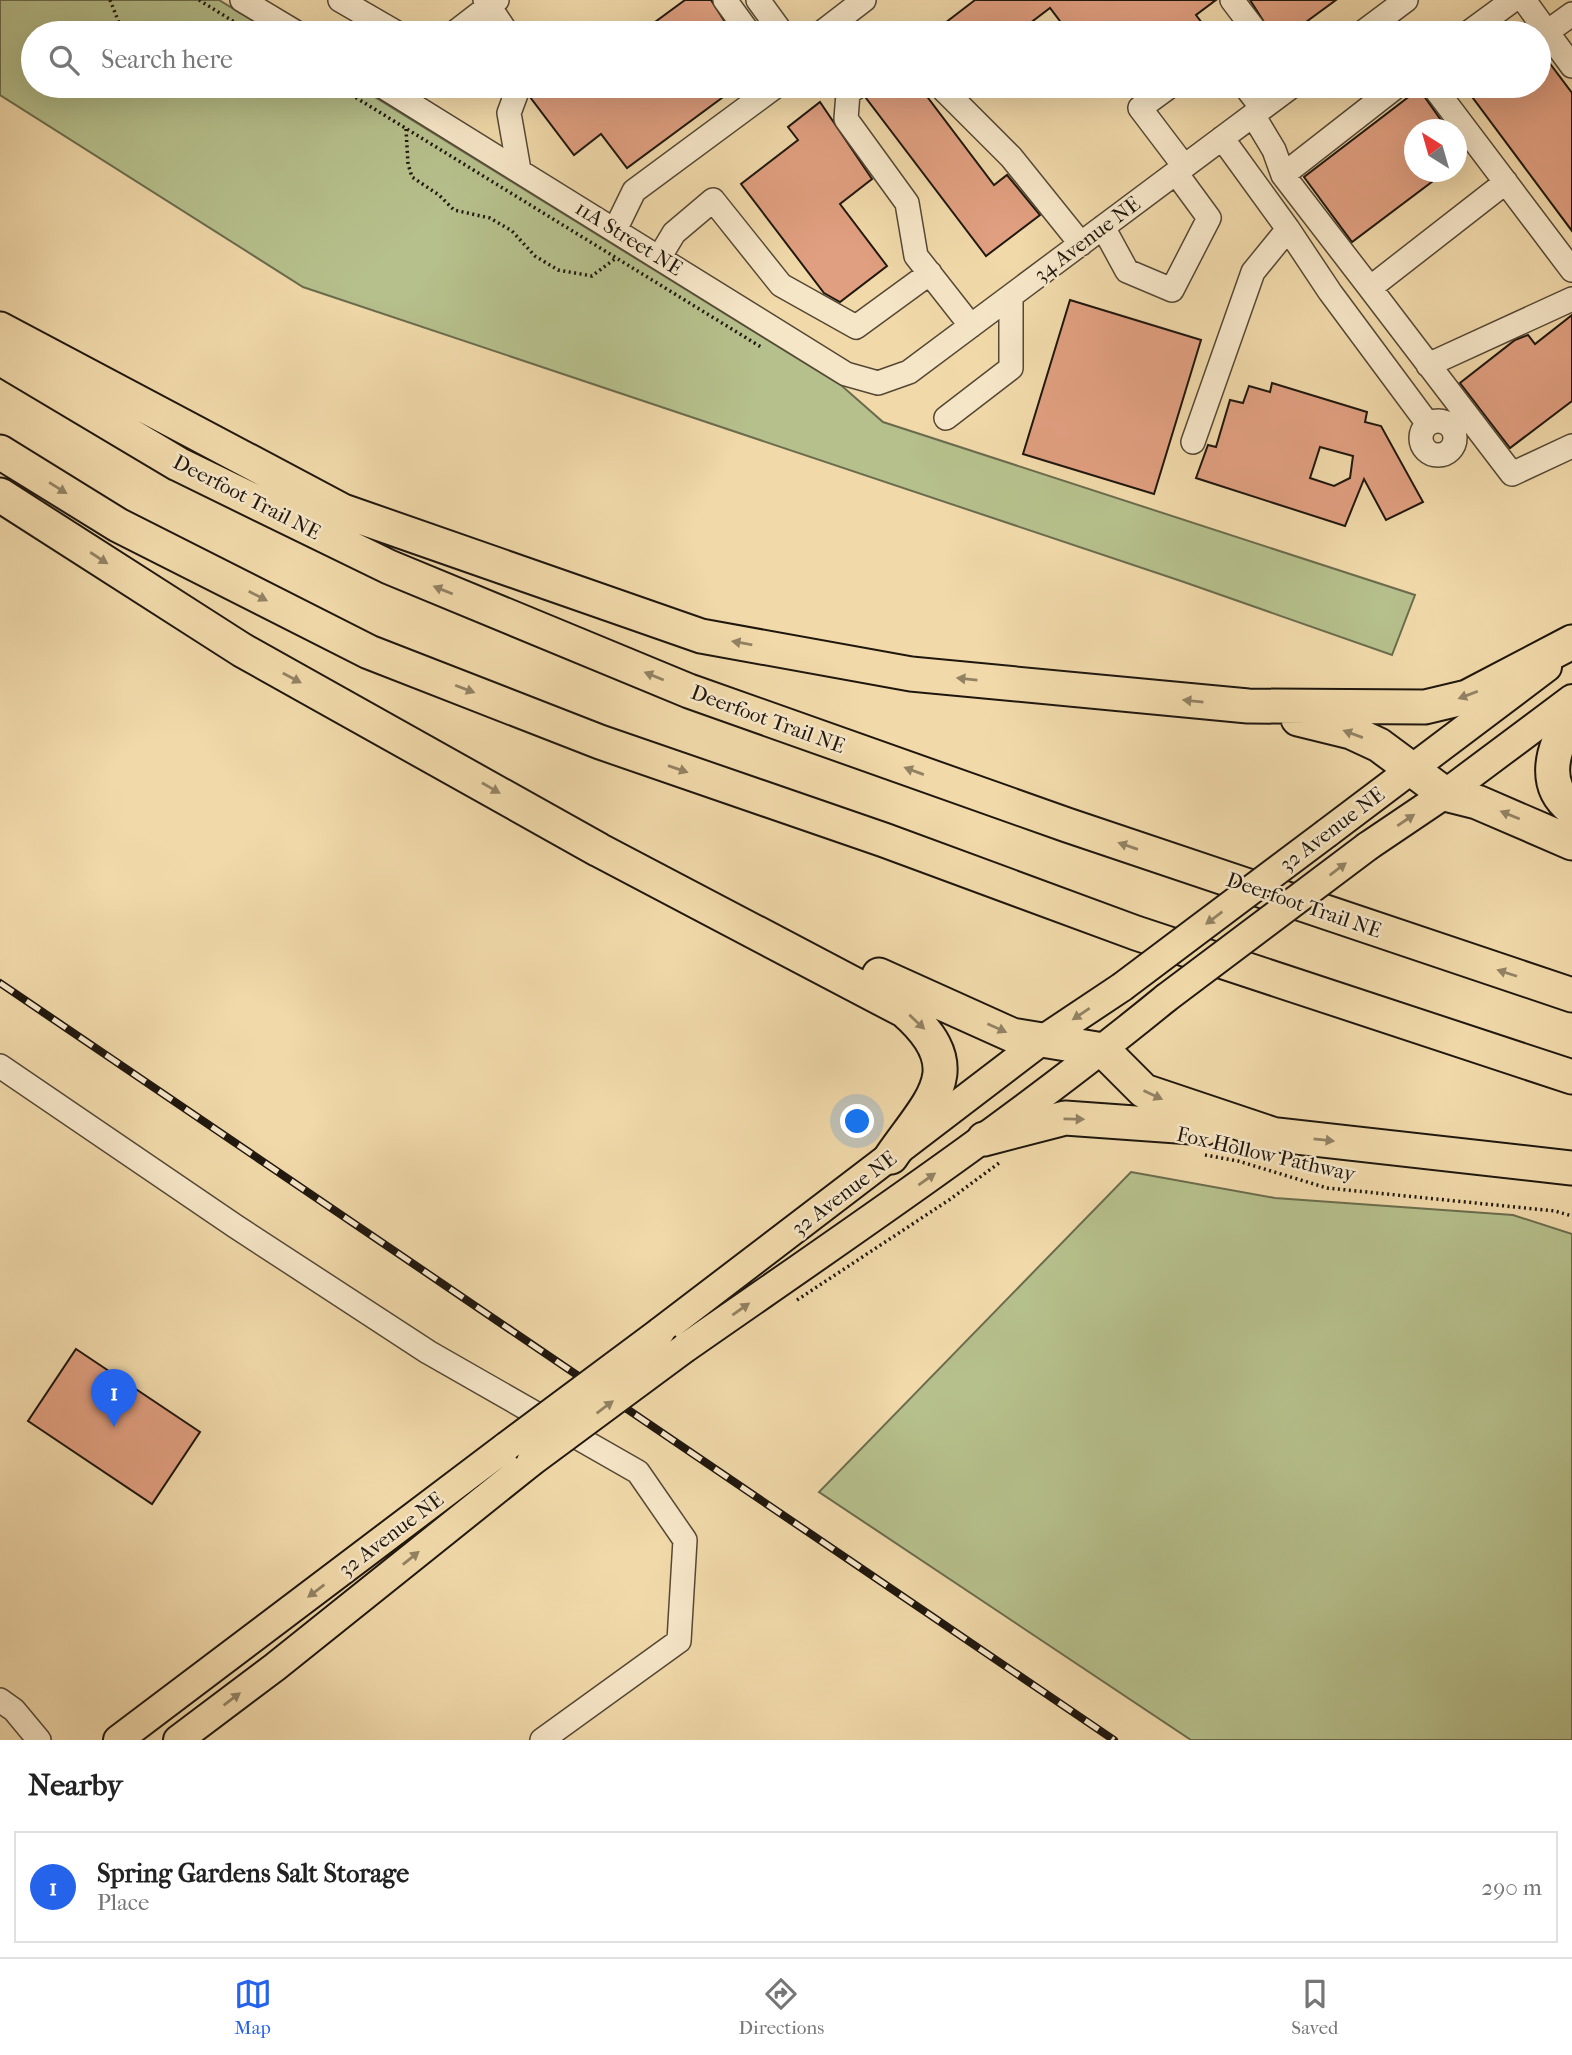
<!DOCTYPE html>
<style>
body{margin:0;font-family:"IM FELL French Canon",serif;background:#f2f2f2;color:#222}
.compass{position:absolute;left:1404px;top:119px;width:63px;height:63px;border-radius:50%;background:#fff;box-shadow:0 7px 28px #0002;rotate:323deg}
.you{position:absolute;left:858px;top:1122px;width:24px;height:24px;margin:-18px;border:5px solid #fff;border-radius:50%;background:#1a73e8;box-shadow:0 0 0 10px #1a73e833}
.badge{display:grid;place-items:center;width:46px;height:46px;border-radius:50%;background:#2563eb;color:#fff;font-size:23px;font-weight:700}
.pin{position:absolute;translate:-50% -58px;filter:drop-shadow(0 2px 4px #0008)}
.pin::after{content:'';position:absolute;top:37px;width:24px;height:21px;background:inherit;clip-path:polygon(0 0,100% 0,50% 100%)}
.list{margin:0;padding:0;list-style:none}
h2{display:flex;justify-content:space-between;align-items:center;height:91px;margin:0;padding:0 28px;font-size:30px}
h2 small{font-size:23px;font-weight:400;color:#767676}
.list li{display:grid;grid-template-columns:46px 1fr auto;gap:21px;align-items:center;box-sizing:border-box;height:112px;margin:0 14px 14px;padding:0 14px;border:2px solid #e0e0e0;border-radius:0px}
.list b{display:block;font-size:26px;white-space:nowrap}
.list p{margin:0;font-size:23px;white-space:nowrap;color:#767676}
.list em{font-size:23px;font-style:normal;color:#767676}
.icon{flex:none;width:38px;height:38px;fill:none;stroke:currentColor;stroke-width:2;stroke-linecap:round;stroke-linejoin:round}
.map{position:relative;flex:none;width:1572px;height:1740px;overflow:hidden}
.search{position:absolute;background:#fff;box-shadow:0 7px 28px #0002;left:21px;right:21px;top:21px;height:77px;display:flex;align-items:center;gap:18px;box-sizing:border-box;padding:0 24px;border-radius:38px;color:#767676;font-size:26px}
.sheet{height:217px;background:#fff}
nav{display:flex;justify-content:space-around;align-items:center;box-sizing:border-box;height:98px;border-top:2px solid #e0e0e0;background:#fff;font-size:19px;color:#767676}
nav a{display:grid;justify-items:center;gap:4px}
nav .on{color:#2563eb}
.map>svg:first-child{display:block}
.green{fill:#b6c08c;stroke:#6a6c4d;stroke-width:2}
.building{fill:#e09f80;stroke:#1f170e;stroke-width:2;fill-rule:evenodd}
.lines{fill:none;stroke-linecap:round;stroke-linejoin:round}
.minor-casing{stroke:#544835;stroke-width:26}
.major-casing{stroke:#1f170e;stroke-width:32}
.highway-casing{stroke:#1f170e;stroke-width:37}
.path{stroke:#1f170e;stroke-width:3.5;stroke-dasharray:2 3.5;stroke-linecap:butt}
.minor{stroke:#f6e6c8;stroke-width:23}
.major{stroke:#f1d9aa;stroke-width:28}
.highway{stroke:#f1d9aa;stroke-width:33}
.rail-casing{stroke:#1f170e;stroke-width:8}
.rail{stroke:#f6e6c8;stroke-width:5;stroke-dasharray:16;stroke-linecap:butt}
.major-bridge-casing{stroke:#1f170e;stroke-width:32;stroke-linecap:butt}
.major-bridge{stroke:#f1d9aa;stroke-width:28}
.oneway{fill:#928264}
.labels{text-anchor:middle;stroke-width:5;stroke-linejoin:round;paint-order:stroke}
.street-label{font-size:21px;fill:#1f170e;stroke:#f6e6c8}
</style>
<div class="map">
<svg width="1572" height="1740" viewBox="0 0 1572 1740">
<rect width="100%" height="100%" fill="#f1d9aa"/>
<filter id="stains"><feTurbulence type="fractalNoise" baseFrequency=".00286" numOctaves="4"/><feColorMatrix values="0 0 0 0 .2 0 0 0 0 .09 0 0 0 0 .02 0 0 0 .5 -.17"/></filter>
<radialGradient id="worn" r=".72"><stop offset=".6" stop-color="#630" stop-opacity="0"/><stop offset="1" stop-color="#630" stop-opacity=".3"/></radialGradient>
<!-- green -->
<path class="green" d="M0 0H219L273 33H33V86H357L842 386 883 422 1415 595 1392 655 1181 581 303 287 0 95Z
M1131 1172 1275 1198 1513 1215 1572 1234V1740H1191L819 1492Z"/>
<!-- building -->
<path class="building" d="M685 0H711L732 33H640Z
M975 0H1216L1196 15 1205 27 1196 33H1069L1050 8 1017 33H932Z
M1250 0H1336L1291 33H1271Z
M1539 49 1572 93V231L1464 86H1539Z
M538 86H738L627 168 601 134 574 155 530 97Z
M876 86H919L994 185 1007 175 1040 215 986 256 866 98Z
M1419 89 1448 130H1415V172H1445L1352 242 1304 177Z
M820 102 872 179 840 204 887 266 840 302 824 293 741 184 798 140 788 127Z
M1070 300 1201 340 1154 494 1023 454Z
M1572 315V401L1510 448 1460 383 1515 340 1528 335 1535 344Z
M1272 383 1367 412 1365 422 1381 426 1423 502 1386 520 1364 479 1345 526 1196 478 1208 445 1216 447 1230 400 1243 403 1249 386 1270 392ZM1320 447 1353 456 1350 478 1334 486 1310 478Z
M76 1349 200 1432 152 1504 28 1421Z"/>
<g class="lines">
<!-- minor casing -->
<g class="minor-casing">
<path id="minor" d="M242 0 297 33
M340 0 397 33
M485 0 507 33
M725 0 749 33
M758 0 782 33
M1232 0 1257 33
M1524 0 1547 32
M1572 14 1547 32 1572 66
M454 33 497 0
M821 33 864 0
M1362 33 1406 0
M1468 33 1513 0
M382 86 846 374 878 383 909 372 1292 86
M858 86 848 93 846 119 907 203 916 256 971 326
M940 86 1011 157 1081 244
M1170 86 1140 108 1184 166
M1245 86 1262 108
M1433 86 1572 270
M1253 115 1274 150 1283 175 1397 86
M519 170 509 113 519 86
M1283 175 1370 288
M1506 182 1370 288 1512 474 1572 446
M1103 227 1127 271 1172 290 1209 218 1176 173
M1288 229 1330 292 1428 424
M615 230 634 191 776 86
M659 258 674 233 713 200 781 285 856 327 930 273
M1428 365 1572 299
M946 418 1011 368V296
M1421 438a17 17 0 1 1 34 0a17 17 0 1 1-34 0Z
M1193 442 1253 272 1288 229 1222 138
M0 1066 235 1226 428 1352 638 1472 685 1540 679 1641 542 1740
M0 1700 14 1710 39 1740"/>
</g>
<!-- major casing -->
<g class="major-casing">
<path id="major" d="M1327 833 1547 667
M1368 846 1445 794 1572 699
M660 1332 1041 1041 1122 987
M685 1348C847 1235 1012 1124 1166 998
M118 1740 507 1446
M178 1740 275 1667 531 1462"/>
</g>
<!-- highway casing -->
<g class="highway-casing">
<path id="highway" d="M0 329 343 511 701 636 911 674 1248 706 1425 707 1467 697 1572 642
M0 358 178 464 389 567 689 691 1067 825 1572 995
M0 452 118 525 369 652 600 742 884 840 1136 933 1572 1077
M0 495 242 650 599 850 905 1011C971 1069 931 1099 891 1157
M1572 718C1552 747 1541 785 1572 809
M1298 719 1351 732 1379 745 1445 794 1477 802 1572 843
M879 975 1012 1035 1103 1050 1144 1091 1272 1134
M1252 1132 1572 1168
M984 1139 1065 1118 1205 1128"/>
</g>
<!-- path -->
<path class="path" d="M110 0 123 33
M199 0 252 33
M337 86 761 347
M406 129 408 164 412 177 439 195 454 210 490 218 512 231 535 256 558 270 592 276 616 258
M1205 1155 1238 1161 1327 1188 1555 1211 1572 1216
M797 1300 949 1200 999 1163"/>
<!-- minor -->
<use href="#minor" class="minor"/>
<!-- major -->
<use href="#major" class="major"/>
<!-- highway -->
<use href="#highway" class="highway"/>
<!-- rail casing -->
<g class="rail-casing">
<path id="rail" d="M0 983 1114 1740"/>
</g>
<!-- rail -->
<use href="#rail" class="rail"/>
<!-- major-bridge casing -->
<g class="major-bridge-casing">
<path id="major-bridge" d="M1122 987 1327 833
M1166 998 1368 846
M507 1446 660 1332
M531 1462 685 1348"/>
</g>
<!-- major-bridge -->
<use href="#major-bridge" class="major-bridge"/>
</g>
<!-- one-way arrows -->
<defs><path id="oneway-solid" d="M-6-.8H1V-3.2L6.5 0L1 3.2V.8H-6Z" transform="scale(1.75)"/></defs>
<g class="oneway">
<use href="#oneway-solid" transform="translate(58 488) rotate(32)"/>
<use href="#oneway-solid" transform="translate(99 558) rotate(33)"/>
<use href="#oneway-solid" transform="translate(443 590) rotate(-158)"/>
<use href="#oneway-solid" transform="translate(258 596) rotate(27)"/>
<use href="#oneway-solid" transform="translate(742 643) rotate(-170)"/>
<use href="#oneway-solid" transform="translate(654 676) rotate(-158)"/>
<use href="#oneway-solid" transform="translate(292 678) rotate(28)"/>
<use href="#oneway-solid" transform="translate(967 679) rotate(-174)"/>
<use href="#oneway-solid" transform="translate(465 689) rotate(21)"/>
<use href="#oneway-solid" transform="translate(1468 695) rotate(159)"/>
<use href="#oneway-solid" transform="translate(1193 701) rotate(-174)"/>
<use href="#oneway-solid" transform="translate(1353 734) rotate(-160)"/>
<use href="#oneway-solid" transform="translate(678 769) rotate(19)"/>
<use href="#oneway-solid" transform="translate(914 771) rotate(-160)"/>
<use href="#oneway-solid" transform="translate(491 788) rotate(30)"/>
<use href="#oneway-solid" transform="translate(1510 815) rotate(-158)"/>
<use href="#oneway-solid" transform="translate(1406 820) rotate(-34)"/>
<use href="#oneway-solid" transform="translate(1128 846) rotate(-161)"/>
<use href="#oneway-solid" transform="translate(1338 869) rotate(-37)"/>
<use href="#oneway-solid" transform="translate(1214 918) rotate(143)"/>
<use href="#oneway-solid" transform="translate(1507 973) rotate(-162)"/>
<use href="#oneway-solid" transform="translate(1081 1014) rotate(146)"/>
<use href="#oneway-solid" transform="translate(917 1022) rotate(43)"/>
<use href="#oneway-solid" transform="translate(997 1028) rotate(24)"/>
<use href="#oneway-solid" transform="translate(1153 1095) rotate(25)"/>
<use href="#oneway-solid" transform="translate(1074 1119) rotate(1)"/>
<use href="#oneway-solid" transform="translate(1324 1140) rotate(6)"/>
<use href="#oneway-solid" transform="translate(927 1179) rotate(-35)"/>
<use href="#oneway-solid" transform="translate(741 1309) rotate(-35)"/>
<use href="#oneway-solid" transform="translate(605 1407) rotate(-37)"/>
<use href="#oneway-solid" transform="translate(411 1558) rotate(-39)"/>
<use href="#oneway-solid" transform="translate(316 1591) rotate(143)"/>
<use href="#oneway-solid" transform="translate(232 1699) rotate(-37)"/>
</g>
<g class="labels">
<!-- street labels -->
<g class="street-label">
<text transform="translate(629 238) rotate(32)" y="7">11A Street NE</text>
<text transform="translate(1087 239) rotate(-37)" y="7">34 Avenue NE</text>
<text transform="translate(247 497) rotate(27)" y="7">Deerfoot Trail NE</text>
<text transform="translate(768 719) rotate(20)" y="7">Deerfoot Trail NE</text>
<text transform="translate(1332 829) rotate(-37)" y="7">32 Avenue NE</text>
<text transform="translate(1304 905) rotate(19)" y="7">Deerfoot Trail NE</text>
<text transform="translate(1266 1154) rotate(13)" y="7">Fox Hollow Pathway</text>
<text transform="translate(844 1193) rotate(-37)" y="7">32 Avenue NE</text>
<text transform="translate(391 1534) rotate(-37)" y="7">32 Avenue NE</text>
</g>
</g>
<rect width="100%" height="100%" filter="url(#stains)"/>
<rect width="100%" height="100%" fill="url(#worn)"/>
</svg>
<svg class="compass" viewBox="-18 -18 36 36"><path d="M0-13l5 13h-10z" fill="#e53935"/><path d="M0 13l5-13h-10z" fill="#767676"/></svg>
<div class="you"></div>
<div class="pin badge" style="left:114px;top:1427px">1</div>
<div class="search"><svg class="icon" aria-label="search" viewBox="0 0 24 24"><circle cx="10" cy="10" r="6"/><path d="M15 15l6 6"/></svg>Search here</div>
</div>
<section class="sheet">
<h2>Nearby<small></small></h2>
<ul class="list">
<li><span class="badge">1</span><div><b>Spring Gardens Salt Storage</b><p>Place</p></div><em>290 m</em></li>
</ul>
</section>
<nav>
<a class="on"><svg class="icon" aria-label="map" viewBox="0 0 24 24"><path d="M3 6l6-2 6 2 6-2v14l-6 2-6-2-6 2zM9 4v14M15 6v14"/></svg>Map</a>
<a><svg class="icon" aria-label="directions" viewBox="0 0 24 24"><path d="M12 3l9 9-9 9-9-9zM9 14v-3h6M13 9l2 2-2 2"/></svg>Directions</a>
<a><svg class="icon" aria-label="saved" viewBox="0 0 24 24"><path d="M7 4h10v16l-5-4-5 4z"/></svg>Saved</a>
</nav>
